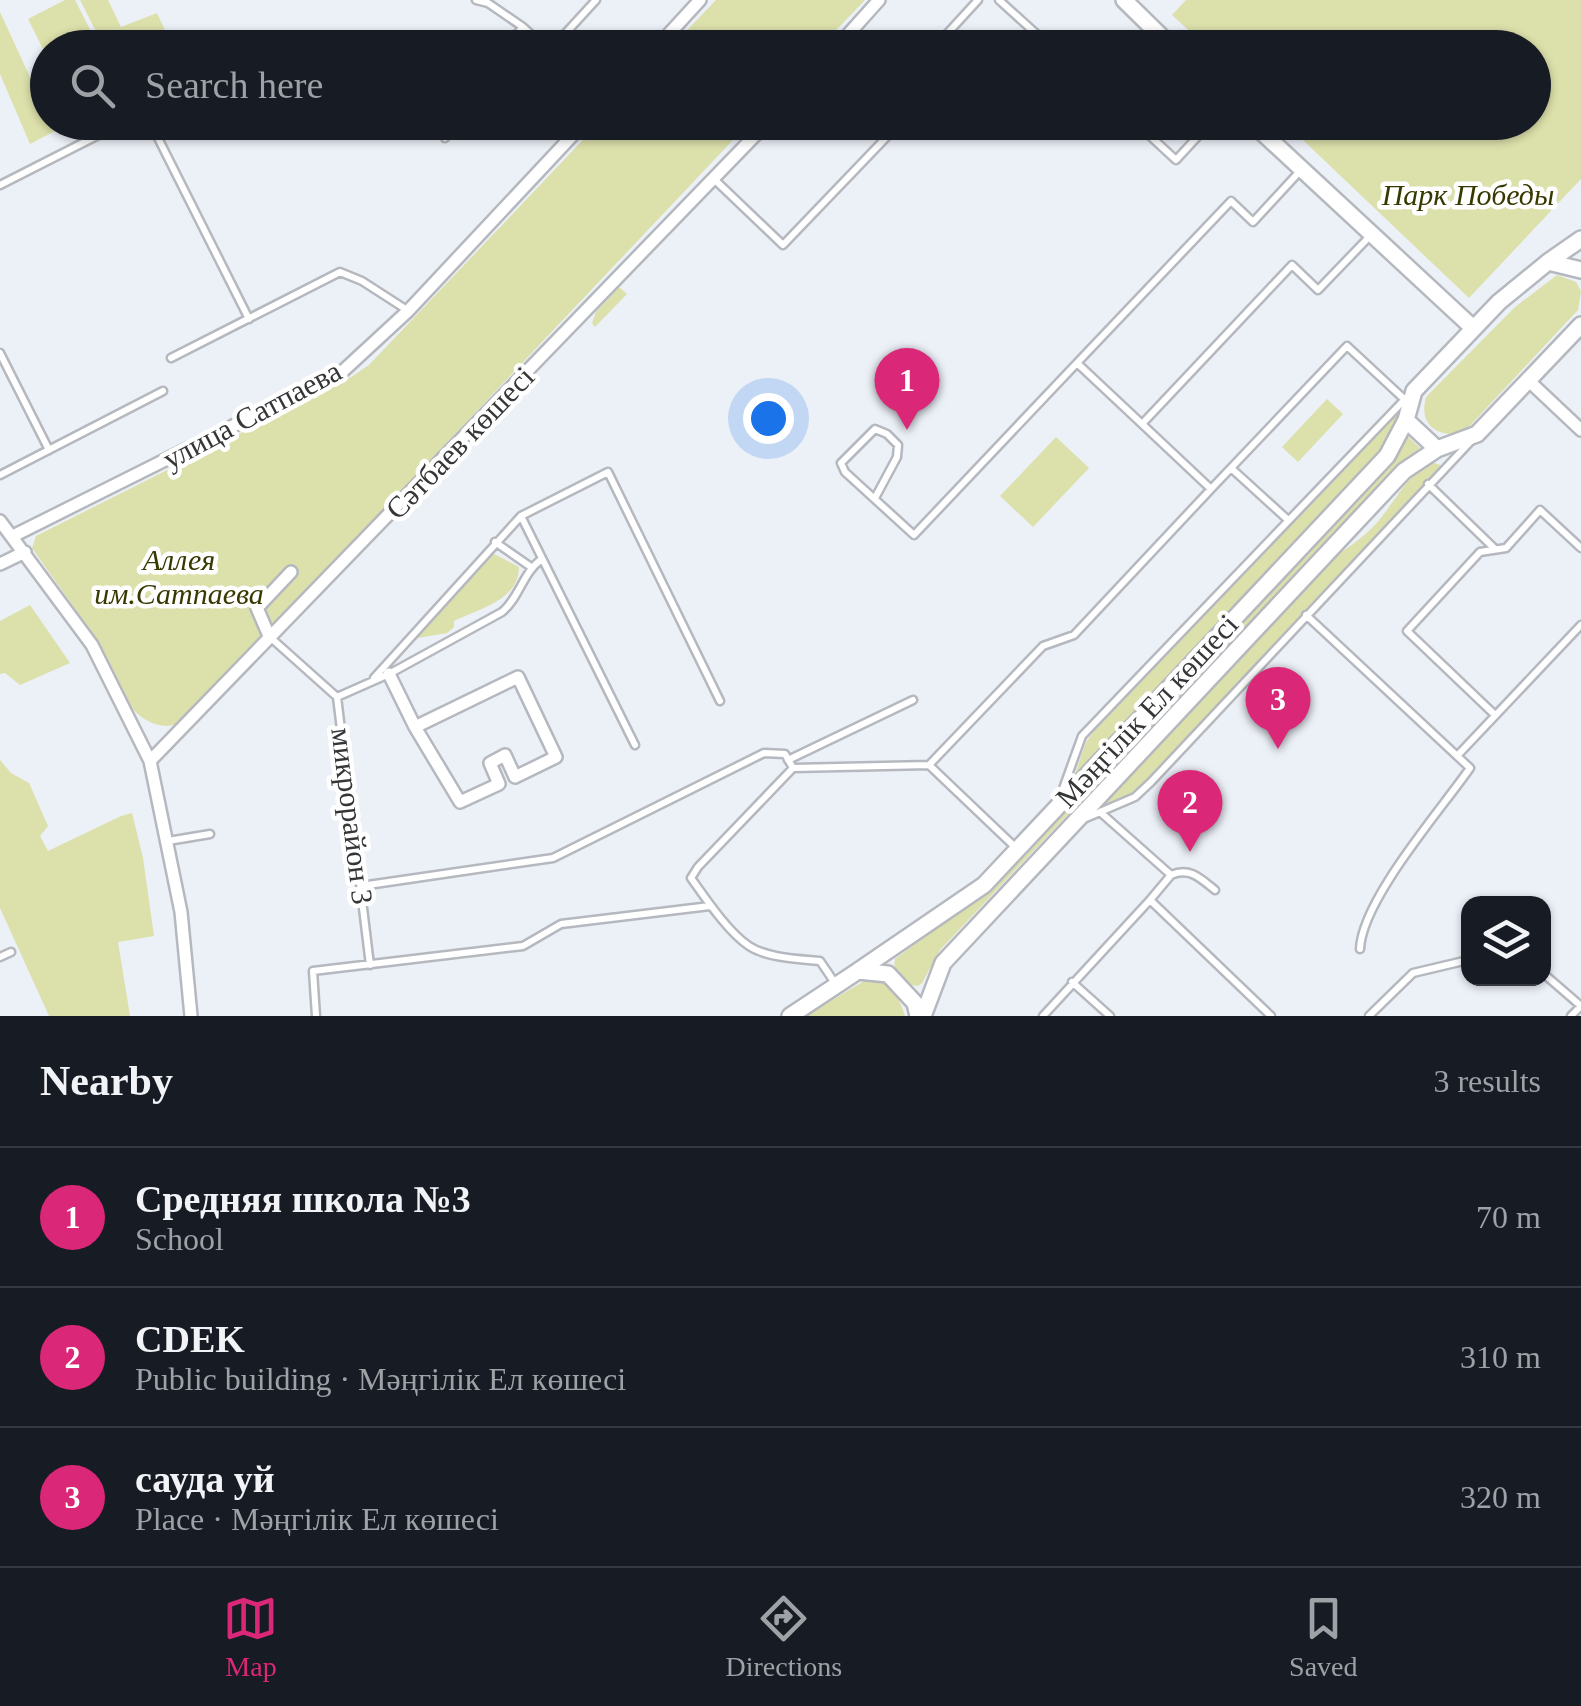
<!DOCTYPE html>
<meta charset="utf-8">
<style>
body{margin:0;font-family:"Times New Roman",serif;background:#20242c;color:#f1f3f6}
.controls{position:absolute;right:30px;bottom:30px;display:grid;overflow:hidden;border-radius:20px;box-shadow:0 2px 8px #0004}
.controls button{width:90px;height:90px;display:grid;place-items:center;padding:0;border:0;border-bottom:2px solid #363941;background:#171b24;color:#f1f3f6;font:50px sans-serif}
.you{position:absolute;left:768px;top:418px;width:35px;height:35px;margin:-25px;border:8px solid #fff;border-radius:50%;background:#1a73e8;box-shadow:0 0 0 15px #1a73e833}
.badge{display:grid;place-items:center;width:65px;height:65px;border-radius:50%;background:#db2777;color:#fff;font-size:32px;font-weight:700}
.pin{position:absolute;translate:-50% -82px;filter:drop-shadow(0 2px 5px #0008)}
.pin::after{content:'';position:absolute;top:52px;width:35px;height:30px;background:inherit;clip-path:polygon(0 0,100% 0,50% 100%)}
.list{margin:0;padding:0;list-style:none}
h2{display:flex;justify-content:space-between;align-items:center;height:130px;margin:0;padding:0 40px;font-size:42px}
h2 small{font-size:32px;font-weight:400;color:#9ea1a6}
.list li{display:grid;grid-template-columns:65px 1fr auto;gap:30px;align-items:center;box-sizing:border-box;height:140px;padding:0 40px;border-top:2px solid #363941}
.list b{display:block;font-size:38px;white-space:nowrap}
.list p{margin:0;font-size:32px;white-space:nowrap;color:#9ea1a6}
.list em{font-size:32px;font-style:normal;color:#9ea1a6}
.icon{flex:none;width:55px;height:55px;fill:none;stroke:currentColor;stroke-width:2;stroke-linecap:round;stroke-linejoin:round}
.map{position:relative;flex:none;width:1581px;height:1016px;overflow:hidden}
.search{position:absolute;background:#171b24;box-shadow:0 2px 8px #0004;left:30px;right:30px;top:30px;height:110px;display:flex;align-items:center;gap:25px;box-sizing:border-box;padding:0 35px;border-radius:55px;color:#9ea1a6;font-size:38px}
.sheet{height:550px;background:#171b24}
nav{display:flex;justify-content:space-around;align-items:center;box-sizing:border-box;height:140px;border-top:2px solid #363941;background:#171b24;font-size:28px;color:#9ea1a6}
nav a{display:grid;justify-items:center;gap:5px}
nav .on{color:#db2777}
.map>svg:first-child{display:block}
.green{fill:#dce0aa}
.lines{fill:none;stroke-linecap:round;stroke-linejoin:round}
.service-casing{stroke:#b5b9bf;stroke-width:11}
.minor-casing{stroke:#b5b9bf;stroke-width:16}
.tertiary-casing{stroke:#b5b9bf;stroke-width:20}
.service{stroke:#fff;stroke-width:6}
.minor{stroke:#fff;stroke-width:11}
.tertiary{stroke:#fff;stroke-width:15}
.labels{text-anchor:middle;stroke-width:9;stroke-linejoin:round;paint-order:stroke}
.park-label{font-size:30px;font-style:italic;fill:#383900;stroke:#fff}
.street-label{font-size:30px;fill:#343638;stroke:#fff}
</style>
<div class="map">
<svg width="1581" height="1016" viewBox="0 0 1581 1016">
<rect width="100%" height="100%" fill="#ecf0f7"/>
<!-- green -->
<path class="green" d="M65 0H75L99 47 48 48 47 57 28 19Z
M80 0H108L121 27 157 13 173 47H104Z
M716 0H865L820 47H671Z
M1186 0H1581V179L1469 298 1285 123 1534 122V48L1207 47 1172 15Z
M0 12 47 114 48 122 51 123 55 131 30 144 0 74Z
M599 123H749L184 721C165 732 145 723 132 708L87 626 32 548 36 536 348 379 369 365Z
M1557 275 1576 282 1581 291 1578 310 1464 432C1438 439 1418 425 1426 397L1515 307Z
M619 287 627 294 595 327 592 323 596 312Z
M1327 399 1343 414 1298 462 1282 447Z
M1398 412 1395 429 1379 455 1072 783 1086 742 1095 730Z
M1406 435 1420 448 1386 477 940 950 922 983 918 986 906 984 894 969 895 959 984 892Z
M1056 437 1089 468 1033 527 1000 496Z
M1432 462 1440 465 1441 470 1138 791 1097 811 1334 557C1352 545 1370 533 1383 515 1402 491 1404 480 1432 462Z
M492 553 519 567C519 600 479 609 454 621V627L447 633 412 639Z
M30 605 70 663 20 685 5 673 0 674V621Z
M0 760 11 773 29 783 48 826 40 836 48 851 121 816 132 813 143 858 154 936 118 942 130 1016H49L0 908Z
M871 977C889 982 900 998 905 1016H805Z"/>
<g class="lines">
<!-- service casing -->
<g class="service-casing">
<path id="service" d="M476 0 488 3 523 27
M999 0 1052 48
M504 48 523 27 546 48
M552 48 596 0
M934 48 978 0
M150 122 249 319
M1135 122 1176 160 1211 122
M445 138 459 122
M1301 170 1253 222 1231 201 1077 363 1142 424 1292 265 1318 290 1370 236
M715 180 783 245 901 122
M0 185 124 122
M0 353 49 450
M171 358 340 272 362 281 407 310
M1231 468 1287 519
M0 475 163 391
M1428 484 1495 549
M1211 489 1347 346 1403 398
M875 498 897 457 898 445 887 434 875 429 841 463 845 472 914 535 1077 363
M495 542 531 567
M1306 615 1470 768C1440 811 1362 900 1360 949
M271 638 337 697 370 965
M374 678 521 516
M337 697 389 674 502 612C520 597 523 572 542 559
M1495 715 1407 631 1480 552 1506 548 1540 510 1581 548
M635 745 521 516 608 472 720 701
M1457 756 1581 625
M788 760 913 700
M929 765 1015 847
M1060 797 1082 736 1409 395
M1100 812 1171 875 1150 900 1271 1016
M1086 818 1135 797 1151 782 1471 441
M168 841 210 834
M1171 875C1190 867 1200 878 1215 890
M361 886 553 858 764 753 785 754 793 768
M0 957 11 952
M1544 974 1581 1006
M1072 982 1110 1016
M835 983 820 961C799 959 767 958 749 946 728 932 706 899 691 878L698 867 793 768 929 765 1043 646 1074 635 1211 489 1142 424
M316 1016 313 971 523 946 561 924 710 906
M1043 1016 1150 900
M1369 1016 1413 973 1468 960
M1571 1016 1580 1007"/>
</g>
<!-- minor casing -->
<g class="minor-casing">
<path id="minor" d="M656 48 700 0
M836 48 879 0
M1529 381 1581 430
M0 521 92 645 150 761 181 912 191 1016
M13 536 343 371 408 311 585 122
M0 564 25 552
M270 638 257 608 291 572
M389 674 415 727 518 677 556 757 515 777 505 755 490 763 499 784 460 802 415 727
M150 761 768 122"/>
</g>
<!-- tertiary casing -->
<g class="tertiary-casing">
<path id="tertiary" d="M1124 0 1173 48
M1251 122 1473 328
M1548 262 1581 239
M1581 270 1548 262 1499 302 1414 391 1406 420 1437 449 1477 434 1581 325
M858 971 984 885 1387 456 1406 420
M790 1016 858 971 888 974 915 1003 918 1016
M923 1016 943 963 1404 471 1437 449"/>
</g>
<!-- service -->
<use href="#service" class="service"/>
<!-- minor -->
<use href="#minor" class="minor"/>
<!-- tertiary -->
<use href="#tertiary" class="tertiary"/>
</g>
<g class="labels">
<!-- park labels -->
<g class="park-label">
<text x="1468" y="205">Парк Победы</text>
<text x="179" y="570">Аллея<tspan x="179" dy="34">им.Сатпаева</tspan></text>
</g>
<!-- street labels -->
<g class="street-label">
<text transform="translate(252 415) rotate(-28)" y="10">улица Сатпаева</text>
<text transform="translate(460 443) rotate(-46)" y="10">Сәтбаев көшесі</text>
<text transform="translate(1147 711) rotate(-47)" y="10">Мәңгілік Ел көшесі</text>
<text transform="translate(352 816) rotate(83)" y="10">микрорайон 3</text>
</g>
</g>
</svg>
<div class="controls">
<button><svg class="icon" aria-label="layers" viewBox="0 0 24 24"><path d="M12 4l9 5-9 5-9-5zM3 14l9 5 9-5"/></svg></button>
</div>
<div class="you"></div>
<div class="pin badge" style="left:907px;top:430px">1</div>
<div class="pin badge" style="left:1190px;top:852px">2</div>
<div class="pin badge" style="left:1278px;top:749px">3</div>
<div class="search"><svg class="icon" aria-label="search" viewBox="0 0 24 24"><circle cx="10" cy="10" r="6"/><path d="M15 15l6 6"/></svg>Search here</div>
</div>
<section class="sheet">
<h2>Nearby<small>3 results</small></h2>
<ul class="list">
<li><span class="badge">1</span><div><b>Средняя школа №3</b><p>School</p></div><em>70 m</em></li>
<li><span class="badge">2</span><div><b>CDEK</b><p>Public building · Мәңгілік Ел көшесі</p></div><em>310 m</em></li>
<li><span class="badge">3</span><div><b>сауда уй</b><p>Place · Мәңгілік Ел көшесі</p></div><em>320 m</em></li>
</ul>
</section>
<nav>
<a class="on"><svg class="icon" aria-label="map" viewBox="0 0 24 24"><path d="M3 6l6-2 6 2 6-2v14l-6 2-6-2-6 2zM9 4v14M15 6v14"/></svg>Map</a>
<a><svg class="icon" aria-label="directions" viewBox="0 0 24 24"><path d="M12 3l9 9-9 9-9-9zM9 14v-3h6M13 9l2 2-2 2"/></svg>Directions</a>
<a><svg class="icon" aria-label="saved" viewBox="0 0 24 24"><path d="M7 4h10v16l-5-4-5 4z"/></svg>Saved</a>
</nav>
